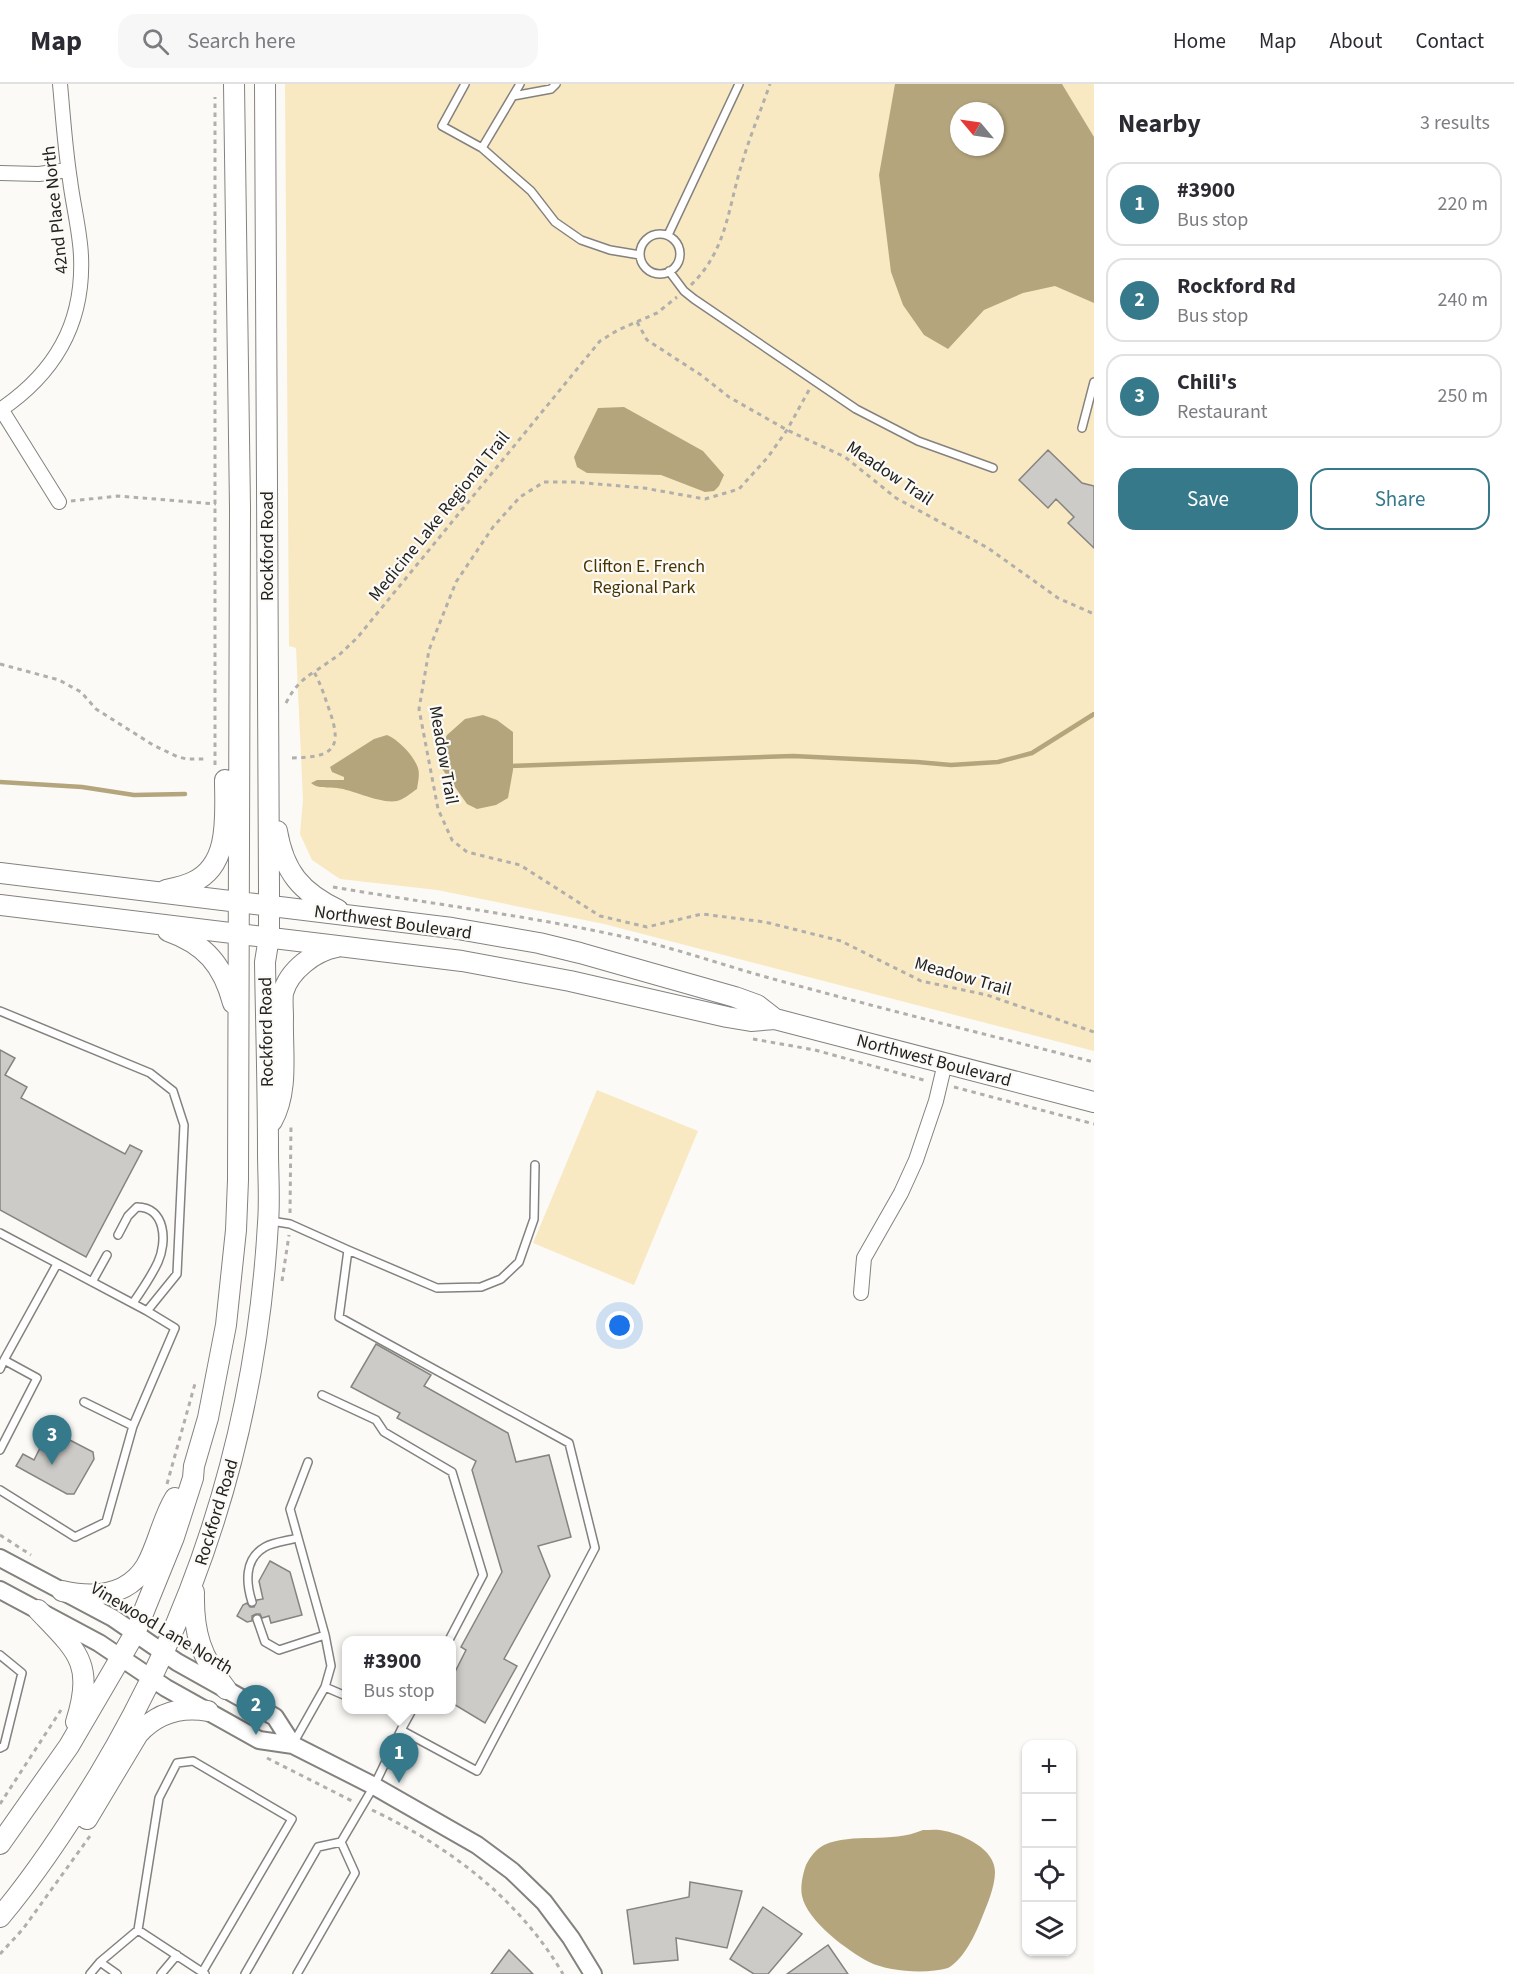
<!DOCTYPE html>
<meta charset="utf-8">
<style>
body{margin:0;font-family:"Source Sans 3",sans-serif;background:#f7f7f7;color:#2b2b33}
.controls{position:absolute;right:18px;bottom:18px;display:grid;overflow:hidden;border-radius:12px;box-shadow:0 2px 4px #0004}
.controls button{width:54px;height:54px;display:grid;place-items:center;padding:0;border:0;border-bottom:2px solid #e1e1e2;background:#fff;color:#2b2b33;font:30px sans-serif}
.compass{position:absolute;left:950px;top:18px;width:54px;height:54px;border-radius:50%;background:#fff;box-shadow:0 2px 4px #0004;rotate:299deg}
.you{position:absolute;left:620px;top:1242px;width:21px;height:21px;margin:-15px;border:4px solid #fff;border-radius:50%;background:#1a73e8;box-shadow:0 0 0 9px #1a73e833}
.badge{display:grid;place-items:center;width:39px;height:39px;border-radius:50%;background:#36798a;color:#fff;font-size:20px;font-weight:700}
.pin{position:absolute;translate:-50% -50px;filter:drop-shadow(0 2px 3px #0008)}
.pin::after{content:'';position:absolute;top:32px;width:21px;height:18px;background:inherit;clip-path:polygon(0 0,100% 0,50% 100%)}
.popup{position:absolute;left:342px;top:1552px;width:114px;height:78px;box-sizing:border-box;display:grid;place-content:center;border-radius:12px;background:#fff;filter:drop-shadow(0 2px 4px #0005);font-size:20px;white-space:nowrap;color:#7c7c81}
.popup b{font-size:22px;color:#2b2b33}
.popup::after{content:'';position:absolute;left:50%;top:100%;margin-left:-12px;border:12px solid transparent;border-top-color:#fff}
.list{margin:0;padding:0;list-style:none}
h2{display:flex;justify-content:space-between;align-items:center;height:78px;margin:0;padding:0 24px;font-size:26px}
h2 small{font-size:20px;font-weight:400;color:#7c7c81}
.list li{display:grid;grid-template-columns:39px 1fr auto;gap:18px;align-items:center;box-sizing:border-box;height:84px;margin:0 12px 12px;padding:0 12px;border:2px solid #e1e1e2;border-radius:18px}
.list b{display:block;font-size:22px;white-space:nowrap}
.list p{margin:0;font-size:20px;white-space:nowrap;color:#7c7c81}
.list em{font-size:20px;font-style:normal;color:#7c7c81}
.actions{display:flex;gap:12px;padding:18px 24px}
.actions a{flex:1;padding:14px 0;border:2px solid #36798a;border-radius:18px;text-align:center;font-size:21px;color:#36798a}
.actions .main{background:#36798a;color:#fff}
.icon{flex:none;width:33px;height:33px;fill:none;stroke:currentColor;stroke-width:2;stroke-linecap:round;stroke-linejoin:round}
.map{position:relative;flex:none;width:1094px;height:1890px;overflow:hidden}
header{display:flex;align-items:center;gap:36px;box-sizing:border-box;height:84px;padding:0 30px;background:#fff;border-bottom:2px solid #e1e1e2}
header strong{font-size:28px}
nav{display:flex;gap:33px;margin-inline-start:auto;font-size:21px}
.search{width:420px;height:54px;background:#f7f7f7;display:flex;align-items:center;gap:15px;box-sizing:border-box;padding:0 21px;border-radius:18px;color:#7c7c81;font-size:22px}
main{display:flex}
aside{flex:1;background:#fff}
.map>svg:first-child{display:block}
.green{fill:#f9e9c2;fill-rule:evenodd}
.water{fill:#b5a57d;fill-rule:evenodd}
.lines{fill:none;stroke-linecap:round;stroke-linejoin:round}
.stream{stroke:#b5a57d;stroke-width:4.5}
.building{fill:#cccbc7;stroke:#858480;stroke-width:1.5}
.service-casing{stroke:#84827f;stroke-width:10}
.minor-casing{stroke:#84827f;stroke-width:16}
.tertiary-casing{stroke:#84827f;stroke-width:20}
.secondary-casing{stroke:#84827f;stroke-width:22}
.path{stroke:#b0afac;stroke-width:3;stroke-dasharray:4.5 4.5;stroke-linecap:butt}
.service{stroke:#fff;stroke-width:7}
.minor{stroke:#fff;stroke-width:14}
.tertiary{stroke:#fff;stroke-width:16}
.secondary{stroke:#fff;stroke-width:20}
.labels{text-anchor:middle;stroke-width:4.5;stroke-linejoin:round;paint-order:stroke}
.street-label{font-size:18px;fill:#222220;stroke:#fcfaf6}
.park-label{font-size:18px;fill:#463500;stroke:#fcfaf6}
</style>
<header>
<strong>Map</strong>
<div class="search"><svg class="icon" aria-label="search" viewBox="0 0 24 24"><circle cx="10" cy="10" r="6"/><path d="M15 15l6 6"/></svg>Search here</div>
<nav><a>Home</a><a>Map</a><a>About</a><a>Contact</a></nav>
</header>
<main>
<div class="map">
<svg width="1094" height="1890" viewBox="0 0 1094 1890">
<rect width="100%" height="100%" fill="#fcfaf6"/>
<!-- green -->
<path class="green" d="M285 0H1094V967L604 840 437 806 340 795 312 776 300 750 303 716 296 564 289 562ZM959 27H995V63H959Z
M597 1006 698 1047 634 1201 533 1159Z"/>
<!-- water -->
<path class="water" d="M895 0H1062L1094 53V219L1055 202 1023 209 984 226 948 265 924 251 903 221 891 188 879 91ZM959 27H995V63H959Z
M624 323 703 367 724 391 719 402 714 407 705 408 661 391 587 389 577 383 574 373 598 324Z
M483 631 497 636 513 648V686L508 714 496 721 477 725 467 720 438 679 439 669 447 651 465 635Z
M387 651C399 656 414 672 418 684 420 691 418 698 417 705 411 709 403 716 397 717 380 720 354 706 337 704 328 703 318 705 311 699L317 696H344V693L332 688 330 683 374 655Z
M923 1746C930 1746 938 1745 945 1747 964 1751 995 1765 995 1788 995 1803 987 1821 981 1836 975 1851 964 1875 948 1884 927 1890 889 1888 869 1878 848 1867 807 1837 802 1812 800 1803 803 1789 806 1781 810 1773 816 1765 824 1761 853 1748 890 1760 923 1746Z"/>
<g class="lines">
<!-- stream -->
<path class="stream" d="M510 682 793 672 917 678 951 681 998 678 1032 669 1094 630
M0 698 82 703 134 711 185 710"/>
</g>
<!-- building -->
<path class="building" d="M1048 366 1082 399 1094 402V464L1068 439 1074 433 1056 415 1048 424 1019 396Z
M0 966 15 974 5 991 27 1003 21 1014 125 1070 130 1061 142 1067 86 1173 0 1126Z
M376 1260 431 1291 424 1302 508 1349 516 1378 549 1371 571 1453 538 1462 550 1492 504 1575 517 1582 485 1639 452 1619V1594L466 1566 461 1563 502 1488 472 1386 476 1377 397 1334 400 1329 351 1303Z
M47 1350 61 1357 64 1353 93 1368 94 1375 74 1410H67L16 1382 23 1370 34 1376Z
M270 1477 290 1488 302 1531 271 1539 269 1532 262 1534 260 1530H256L252 1532V1537L247 1538 237 1532 243 1521 247 1519 250 1523H254L257 1516 263 1515 259 1497Z
M690 1798 742 1807 727 1864 676 1854 678 1876 634 1880 627 1826 689 1813Z
M763 1823 802 1850 768 1890H754L730 1875Z
M828 1861 848 1890H787Z
M509 1866 533 1890H491Z"/>
<g class="lines">
<!-- service casing -->
<g class="service-casing">
<path id="service" d="M465 0 442 42 482 64 531 107 555 138 581 156 610 166 640 171
M513 12 551 5 556 0
M482 64 520 0
M640 170a20 20 0 1 1 40 0a20 20 0 1 1-40 0Z
M668 151 739 0
M669 187 684 207 694 215 856 325 918 357 993 384
M1082 344 1094 298
M0 927 150 989 173 1007 184 1041 177 1190 147 1227 175 1244 133 1342 106 1438 75 1453 0 1406
M271 1137 290 1140 348 1166 339 1233 569 1359 595 1464 477 1687 401 1646 374 1702 341 1758 355 1789 297 1890
M0 1149 147 1227
M118 1151 128 1132 137 1123C166 1123 167 1158 158 1178 151 1193 142 1206 133 1219
M348 1166 437 1204 481 1203 501 1195 519 1178 534 1135 535 1081
M92 1198 107 1171
M4 1276 57 1180
M0 1285 4 1276 37 1294 0 1366
M322 1311 376 1336 384 1348 452 1388 483 1491 449 1556
M84 1318 133 1342
M308 1378 290 1425 325 1551 331 1582 325 1603
M252 1518C246 1499 244 1475 265 1463 274 1458 287 1457 297 1454
M257 1535 265 1558 279 1566 325 1551
M0 1571 22 1589 4 1662 0 1664
M401 1646 412 1626
M294 1658 325 1603 346 1612
M100 1878 117 1890
M203 1887 292 1735 193 1677 177 1679 159 1714 138 1846 205 1890
M90 1890 100 1878 138 1846
M161 1890 177 1871
M245 1890 318 1763 341 1758"/>
</g>
<!-- minor casing -->
<g class="minor-casing">
<path id="minor" d="M0 89 39 90 68 86
M1 325 59 418
M0 326C55 289 84 240 81 172 80 147 73 121 70 96 65 64 63 32 60 0
M861 1209 864 1174 901 1109 916 1076 936 1017 945 979"/>
</g>
<!-- tertiary casing -->
<g class="tertiary-casing">
<path id="tertiary" d="M0 1474 113 1534 177 1578 275 1633 293 1661
M0 1506 99 1559 166 1604 259 1656 293 1661 374 1702 477 1761 512 1787 544 1818 571 1854 593 1890"/>
</g>
<!-- secondary casing -->
<g class="secondary-casing">
<path id="secondary" d="M277 747C284 788 301 808 338 826
M0 789 452 844 539 859 580 869 735 913 757 921 775 935
M166 806C175 804 185 802 193 798 231 781 225 730 225 696
M0 821 462 877 570 897 727 933 751 937 775 935 1094 1018
M168 847C205 860 223 881 233 919
M272 1037C289 1007 282 967 283 933 283 925 282 917 283 909 289 886 315 867 337 863
M62 1507C93 1514 127 1513 146 1482 158 1461 162 1435 175 1414
M194 1508C193 1549 201 1573 226 1605
M38 1526C77 1567 95 1579 76 1638
M87 1735 138 1650C157 1629 180 1622 208 1627
M0 1760 69 1662 135 1549 174 1453 193 1394 194 1382 208 1334 226 1241 236 1146 238 1096 240 424 234 0
M0 1833C37 1789 69 1740 99 1691 201 1521 257 1336 268 1139 270 1115 268 1091 268 1068 268 1005 266 941 265 878L269 853V805L265 0"/>
</g>
<!-- path -->
<path class="path" d="M691 201C727 166 728 124 742 79 750 52 761 26 770 0
M637 238 647 256 701 291 729 313 787 346 845 373 896 414 988 464 1058 514 1094 530
M809 306 787 346 768 373 739 405 705 415 644 404 574 398H544L520 413 493 443 456 498 429 566 419 625 438 725 452 756 467 768 520 781 600 832 647 843 702 830 765 838 841 857 921 897 987 911 1094 948
M71 417 118 412 216 420
M0 580 59 596 81 608 96 625 153 661 178 673 187 675H205
M286 619C293 605 301 596 314 588
M292 674C329 673 344 668 330 628 325 614 321 600 314 588L339 571 357 554 600 257 618 246 657 229 677 213
M215 681V13
M333 803C432 820 531 832 629 854 679 865 728 883 777 896 883 925 988 951 1094 978
M753 955 815 966 927 997
M954 1003 1094 1040
M290 1129 291 1040
M282 1197 289 1151
M167 1400 196 1296
M0 1451 31 1471
M267 1674 352 1717
M0 1720 61 1626
M372 1726C450 1763 519 1815 563 1890
M0 1870 23 1845 90 1752"/>
<!-- service -->
<use href="#service" class="service"/>
<!-- minor -->
<use href="#minor" class="minor"/>
<!-- tertiary -->
<use href="#tertiary" class="tertiary"/>
<!-- secondary -->
<use href="#secondary" class="secondary"/>
</g>
<g class="labels">
<!-- street labels -->
<g class="street-label">
<text transform="translate(55 126) rotate(-96)" y="6">42nd Place North</text>
<text transform="translate(890 389) rotate(34)" y="6">Meadow Trail</text>
<text transform="translate(439 432) rotate(-51)" y="6">Medicine Lake Regional Trail</text>
<text transform="translate(267 462) rotate(-90)" y="6">Rockford Road</text>
<text transform="translate(444 671) rotate(80)" y="6">Meadow Trail</text>
<text transform="translate(393 838) rotate(8)" y="6">Northwest Boulevard</text>
<text transform="translate(963 892) rotate(16)" y="6">Meadow Trail</text>
<text transform="translate(266 948) rotate(-91)" y="6">Rockford Road</text>
<text transform="translate(934 976) rotate(15)" y="6">Northwest Boulevard</text>
<text transform="translate(216 1428) rotate(-73)" y="6">Rockford Road</text>
<text transform="translate(162 1544) rotate(31)" y="6">Vinewood Lane North</text>
</g>
<!-- park labels -->
<g class="park-label">
<text x="644" y="488">Clifton E. French<tspan x="644" dy="21">Regional Park</tspan></text>
</g>
</g>
</svg>
<div class="controls">
<button>+</button>
<button>−</button>
<button><svg class="icon" aria-label="locate" viewBox="0 0 24 24"><circle cx="12" cy="12" r="6"/><path d="M12 2v4M12 18v4M2 12h4M18 12h4"/></svg></button>
<button><svg class="icon" aria-label="layers" viewBox="0 0 24 24"><path d="M12 4l9 5-9 5-9-5zM3 14l9 5 9-5"/></svg></button>
</div>
<svg class="compass" viewBox="-18 -18 36 36"><path d="M0-13l5 13h-10z" fill="#e53935"/><path d="M0 13l5-13h-10z" fill="#7c7c81"/></svg>
<div class="you"></div>
<div class="pin badge" style="left:399px;top:1699px">1</div>
<div class="popup"><b>#3900</b>Bus stop</div>
<div class="pin badge" style="left:256px;top:1651px">2</div>
<div class="pin badge" style="left:52px;top:1381px">3</div>
</div>
<aside>
<h2>Nearby<small>3 results</small></h2>
<ul class="list">
<li><span class="badge">1</span><div><b>#3900</b><p>Bus stop</p></div><em>220 m</em></li>
<li><span class="badge">2</span><div><b>Rockford Rd</b><p>Bus stop</p></div><em>240 m</em></li>
<li><span class="badge">3</span><div><b>Chili's</b><p>Restaurant</p></div><em>250 m</em></li>
</ul>
<div class="actions"><a class="main">Save</a><a>Share</a></div>
</aside>
</main>
